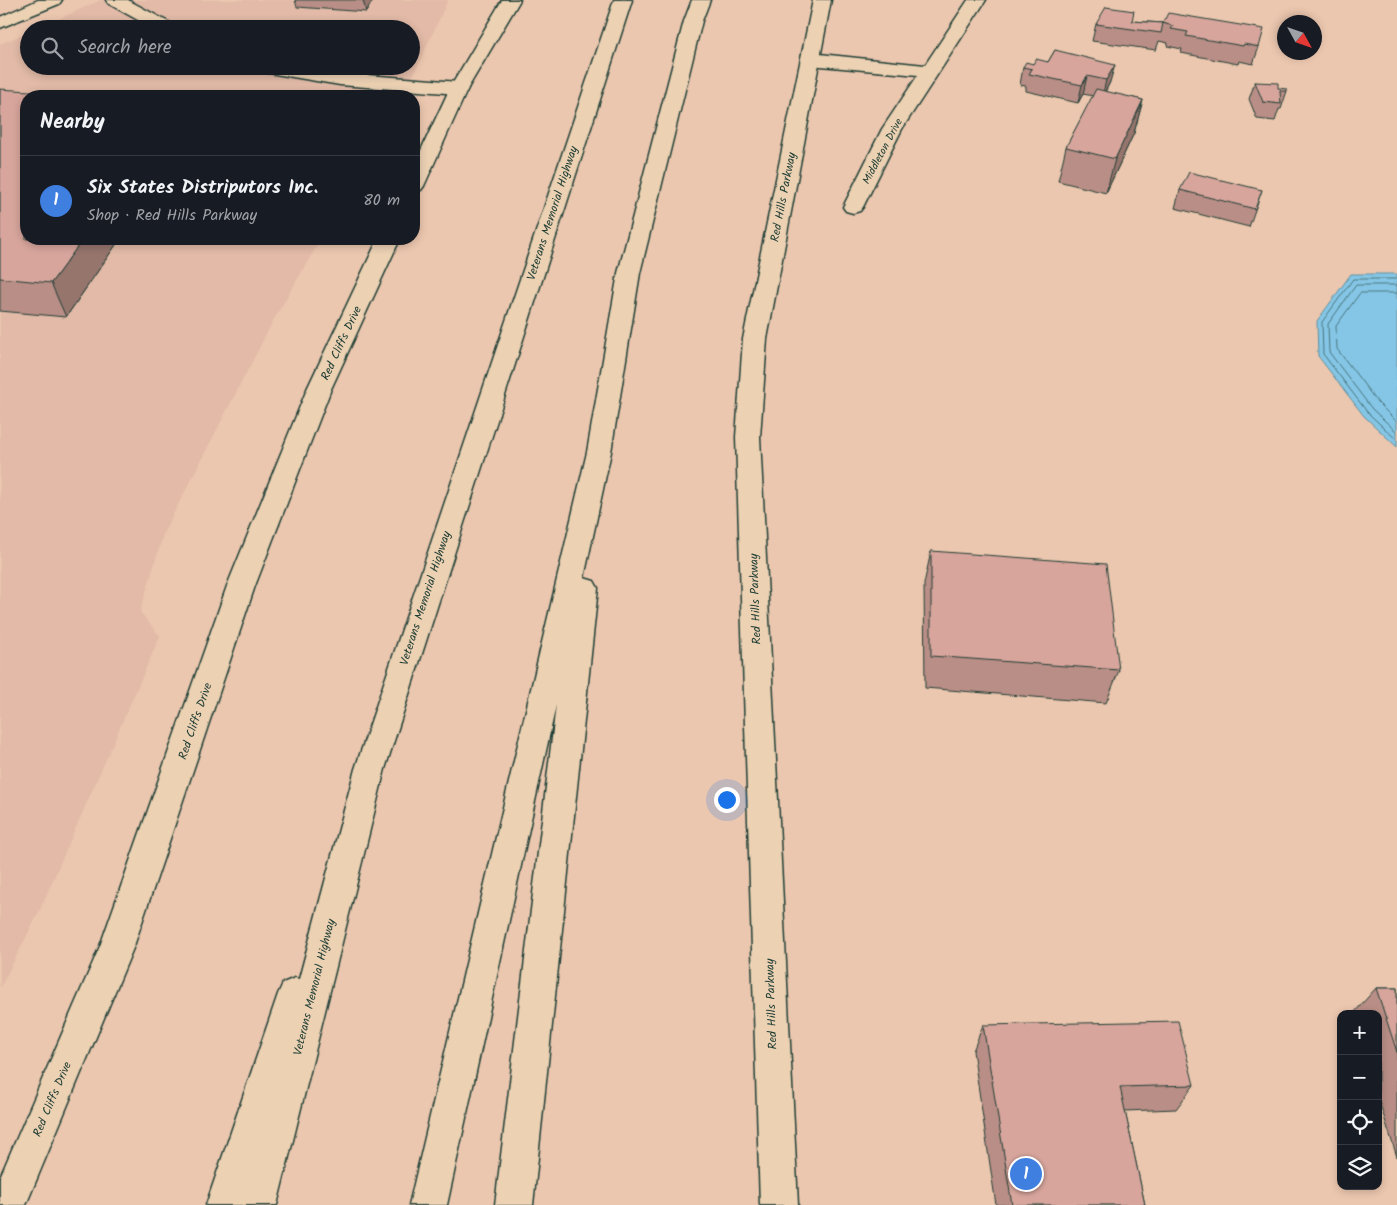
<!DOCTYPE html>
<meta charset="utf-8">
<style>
body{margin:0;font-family:Kalam,sans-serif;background:#242831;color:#f1f3f6}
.controls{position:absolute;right:15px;bottom:15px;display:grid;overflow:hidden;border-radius:10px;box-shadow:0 2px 8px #0003}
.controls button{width:45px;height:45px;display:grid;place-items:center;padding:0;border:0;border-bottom:1px solid #363941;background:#171b24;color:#f1f3f6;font:25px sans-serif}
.compass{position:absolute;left:1277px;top:15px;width:45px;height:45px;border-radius:50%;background:#171b24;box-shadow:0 2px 8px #0003;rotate:130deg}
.you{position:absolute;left:726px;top:799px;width:18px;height:18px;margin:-12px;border:4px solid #fff;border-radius:50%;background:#1a73e8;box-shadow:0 0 0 8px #1a73e833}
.badge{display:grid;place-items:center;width:32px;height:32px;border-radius:50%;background:#0b8043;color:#fff;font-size:16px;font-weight:700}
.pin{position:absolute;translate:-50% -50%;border:2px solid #fff;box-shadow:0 1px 5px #0006}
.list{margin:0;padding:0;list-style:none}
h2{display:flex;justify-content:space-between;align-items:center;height:65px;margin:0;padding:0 20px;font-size:21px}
h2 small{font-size:16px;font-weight:400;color:#9ea1a6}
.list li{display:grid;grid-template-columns:32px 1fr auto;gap:15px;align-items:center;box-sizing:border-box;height:90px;padding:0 20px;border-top:1px solid #363941}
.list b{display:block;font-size:19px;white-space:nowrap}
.list p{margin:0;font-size:16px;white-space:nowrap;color:#9ea1a6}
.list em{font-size:16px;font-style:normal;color:#9ea1a6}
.icon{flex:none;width:28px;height:28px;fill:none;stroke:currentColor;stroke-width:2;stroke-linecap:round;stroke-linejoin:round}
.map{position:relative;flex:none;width:1397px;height:1205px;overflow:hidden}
.search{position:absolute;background:#171b24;box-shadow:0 2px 8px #0003;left:20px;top:20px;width:400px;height:55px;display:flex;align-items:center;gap:12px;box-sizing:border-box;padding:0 18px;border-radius:28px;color:#9ea1a6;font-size:19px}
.panel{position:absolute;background:#171b24;box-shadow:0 2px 8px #0003;left:20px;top:90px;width:400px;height:155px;border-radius:20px}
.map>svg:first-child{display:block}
.built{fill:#e2baa7}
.water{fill:#85c6e6;stroke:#5c8f9f}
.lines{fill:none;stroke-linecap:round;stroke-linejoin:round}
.shore{stroke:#48747b;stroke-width:1}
.minor-casing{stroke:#1f3d34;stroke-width:3}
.major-casing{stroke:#1f3d34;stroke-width:3}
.highway-casing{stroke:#1f3d34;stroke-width:3}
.minor{fill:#ecd1b3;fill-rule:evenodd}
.major{fill:#ecd1b3;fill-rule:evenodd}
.highway{fill:#ecd1b3;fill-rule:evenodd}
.wall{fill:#b98e86;stroke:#1f3d34}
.shaded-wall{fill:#96746d;stroke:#1f3d34}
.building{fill:#d7a59c;stroke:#1f3d34}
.labels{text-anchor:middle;stroke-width:4;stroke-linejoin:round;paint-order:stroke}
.far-street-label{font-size:11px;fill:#1f3d34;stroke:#ecd1b3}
.street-label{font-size:12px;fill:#1f3d34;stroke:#ecd1b3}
</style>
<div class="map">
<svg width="1397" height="1205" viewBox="0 0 1397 1205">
<rect width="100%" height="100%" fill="#ecc7af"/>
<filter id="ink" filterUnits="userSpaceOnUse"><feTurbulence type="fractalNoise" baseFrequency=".02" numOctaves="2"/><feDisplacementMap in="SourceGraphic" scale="10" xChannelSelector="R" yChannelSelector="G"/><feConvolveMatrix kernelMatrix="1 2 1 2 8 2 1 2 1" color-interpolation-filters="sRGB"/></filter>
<g filter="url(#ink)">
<!-- built -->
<path class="built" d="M101 0H448L404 96H26V239H321L273 321 164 532 140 612 160 636 38 914 0 988V44L29 32V66H411V29H36Z"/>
<!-- water -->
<path class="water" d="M1351 274H1397V447L1364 416 1318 356 1317 321Z"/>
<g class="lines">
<!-- shore -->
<path class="shore" d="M1397 279H1353L1322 322 1323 354 1368 413 1397 440
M1397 285H1356L1328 324 1329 352 1372 409 1397 432
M1397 293H1360L1336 326 1337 349 1378 403 1397 422"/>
<!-- minor casing -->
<g class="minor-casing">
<path id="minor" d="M38 0H62L59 4 0 28V17Z
M106 0H128L174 25 177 29H154L109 4Z
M968 0H986L902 129 863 207 860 211 853 213 846 211 843 207 882 129 918 75 810 65 803 63 801 59 803 55 810 53 925 65Z
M254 66H298L340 73 459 82 466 84 468 88 466 92 459 94 340 85 263 72 256 70Z"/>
</g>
<!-- major casing -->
<g class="major-casing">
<path id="major" d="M502 0H520L468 88 424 186 421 190 414 192V165L450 88Z
M813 0H831L767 339 760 437 798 1205H760L736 437 743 339Z
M378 239H400L331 389 255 586 134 946 26 1205H0V1177L100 946 227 586 307 389Z"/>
</g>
<!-- highway casing -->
<g class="highway-casing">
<path id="highway" d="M614 0H632L385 769 277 1205H206L278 994 283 983 295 978 299 979 355 769Z
M692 0H710L702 21 640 273 611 452 584 578 594 581 598 588 533 1205H495L556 705 447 1205H409L587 452 618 273 684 21Z"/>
</g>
<!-- minor -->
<use href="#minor" class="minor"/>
<!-- major -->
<use href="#major" class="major"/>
<!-- highway -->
<use href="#highway" class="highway"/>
</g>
<!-- wall -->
<path class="wall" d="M295 0H373L366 12 297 7Z
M1132 21 1163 23 1259 47 1253 64 1239 61 1238 64 1181 53 1182 49 1167 46 1168 43 1159 41 1156 50 1092 41 1096 24Z
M1055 50 1110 82 1105 92 1143 100 1134 133 1106 193 1058 181 1066 147 1093 96 1083 94 1078 103 1026 91V86L1020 85 1023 67 1033 64 1048 62Z
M1255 82 1278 88 1287 91 1281 109H1279L1275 121 1257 119 1249 99Z
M0 89 120 239 66 317 0 311Z
M1180 190H1262L1249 227 1175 208Z
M931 551 1119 670 1106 703 925 688 924 584Z
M1376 988H1397V1157L1378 1098V1014H1353Z
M983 1025 1194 1085 1176 1109 1125 1111 1145 1205H996L973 1051Z"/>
<!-- shaded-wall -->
<path class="shaded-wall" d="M363 0H373L366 12Z
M1115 65 1110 82 1102 98 1106 80Z
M1087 76 1083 94 1078 103 1082 85Z
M1143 100 1134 133 1106 193 1115 159Z
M83 239H120L66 317 51 283Z"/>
<!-- building -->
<path class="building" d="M1106 7 1134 11 1132 21 1163 23 1161 33 1096 24Z
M1168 13 1264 29 1259 47 1244 44 1243 46 1186 36 1188 32 1171 29 1173 26 1163 23Z
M1055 50 1115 65 1106 80 1087 76 1082 85 1029 74 1032 69 1023 67 1026 62 1033 64 1036 59 1048 62Z
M1255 82 1278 83V88L1287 89V91H1280L1281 104 1263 102Z
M0 89 100 96H26V239H83L51 283 0 278Z
M1096 89 1143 100 1115 159 1066 147Z
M1189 172 1262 190 1255 209 1180 190Z
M931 551 1106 564 1119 670 931 656Z
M1376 988H1397V1052Z
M1178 1021 1194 1085 1120 1087 1145 1205H1012L983 1025Z"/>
</g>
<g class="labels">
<!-- far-street labels -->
<g class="far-street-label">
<text transform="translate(882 151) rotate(-62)" y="4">Middleton Drive</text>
</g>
<!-- street labels -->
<g class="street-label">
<text transform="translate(783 197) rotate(-79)" y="4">Red Hills Parkway</text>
<text transform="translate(552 213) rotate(-72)" y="4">Veterans Memorial Highway</text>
<text transform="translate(341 343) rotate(-65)" y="4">Red Cliffs Drive</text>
<text transform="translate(425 598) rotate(-72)" y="4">Veterans Memorial Highway</text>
<text transform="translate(755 599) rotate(-92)" y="4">Red Hills Parkway</text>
<text transform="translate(195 721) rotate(-71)" y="4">Red Cliffs Drive</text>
<text transform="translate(314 987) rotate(-76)" y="4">Veterans Memorial Highway</text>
<text transform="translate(771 1004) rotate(-92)" y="4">Red Hills Parkway</text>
<text transform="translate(52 1099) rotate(-67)" y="4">Red Cliffs Drive</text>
</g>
</g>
</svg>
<div class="controls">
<button>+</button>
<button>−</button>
<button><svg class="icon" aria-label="locate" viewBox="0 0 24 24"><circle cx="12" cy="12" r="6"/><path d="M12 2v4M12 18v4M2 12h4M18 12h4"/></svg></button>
<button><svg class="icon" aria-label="layers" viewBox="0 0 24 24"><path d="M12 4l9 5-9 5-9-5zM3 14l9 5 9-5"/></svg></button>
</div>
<svg class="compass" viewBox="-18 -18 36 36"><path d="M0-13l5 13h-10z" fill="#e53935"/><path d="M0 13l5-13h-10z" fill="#9ea1a6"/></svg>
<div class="you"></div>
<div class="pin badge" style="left:1026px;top:1174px;background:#3f7fe0">1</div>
<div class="search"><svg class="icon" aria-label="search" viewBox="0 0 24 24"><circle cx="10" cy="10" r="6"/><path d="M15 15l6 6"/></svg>Search here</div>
<section class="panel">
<h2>Nearby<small></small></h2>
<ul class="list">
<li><span class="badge" style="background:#3f7fe0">1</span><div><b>Six States Distriputors Inc.</b><p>Shop · Red Hills Parkway</p></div><em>80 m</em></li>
</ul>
</section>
</div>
